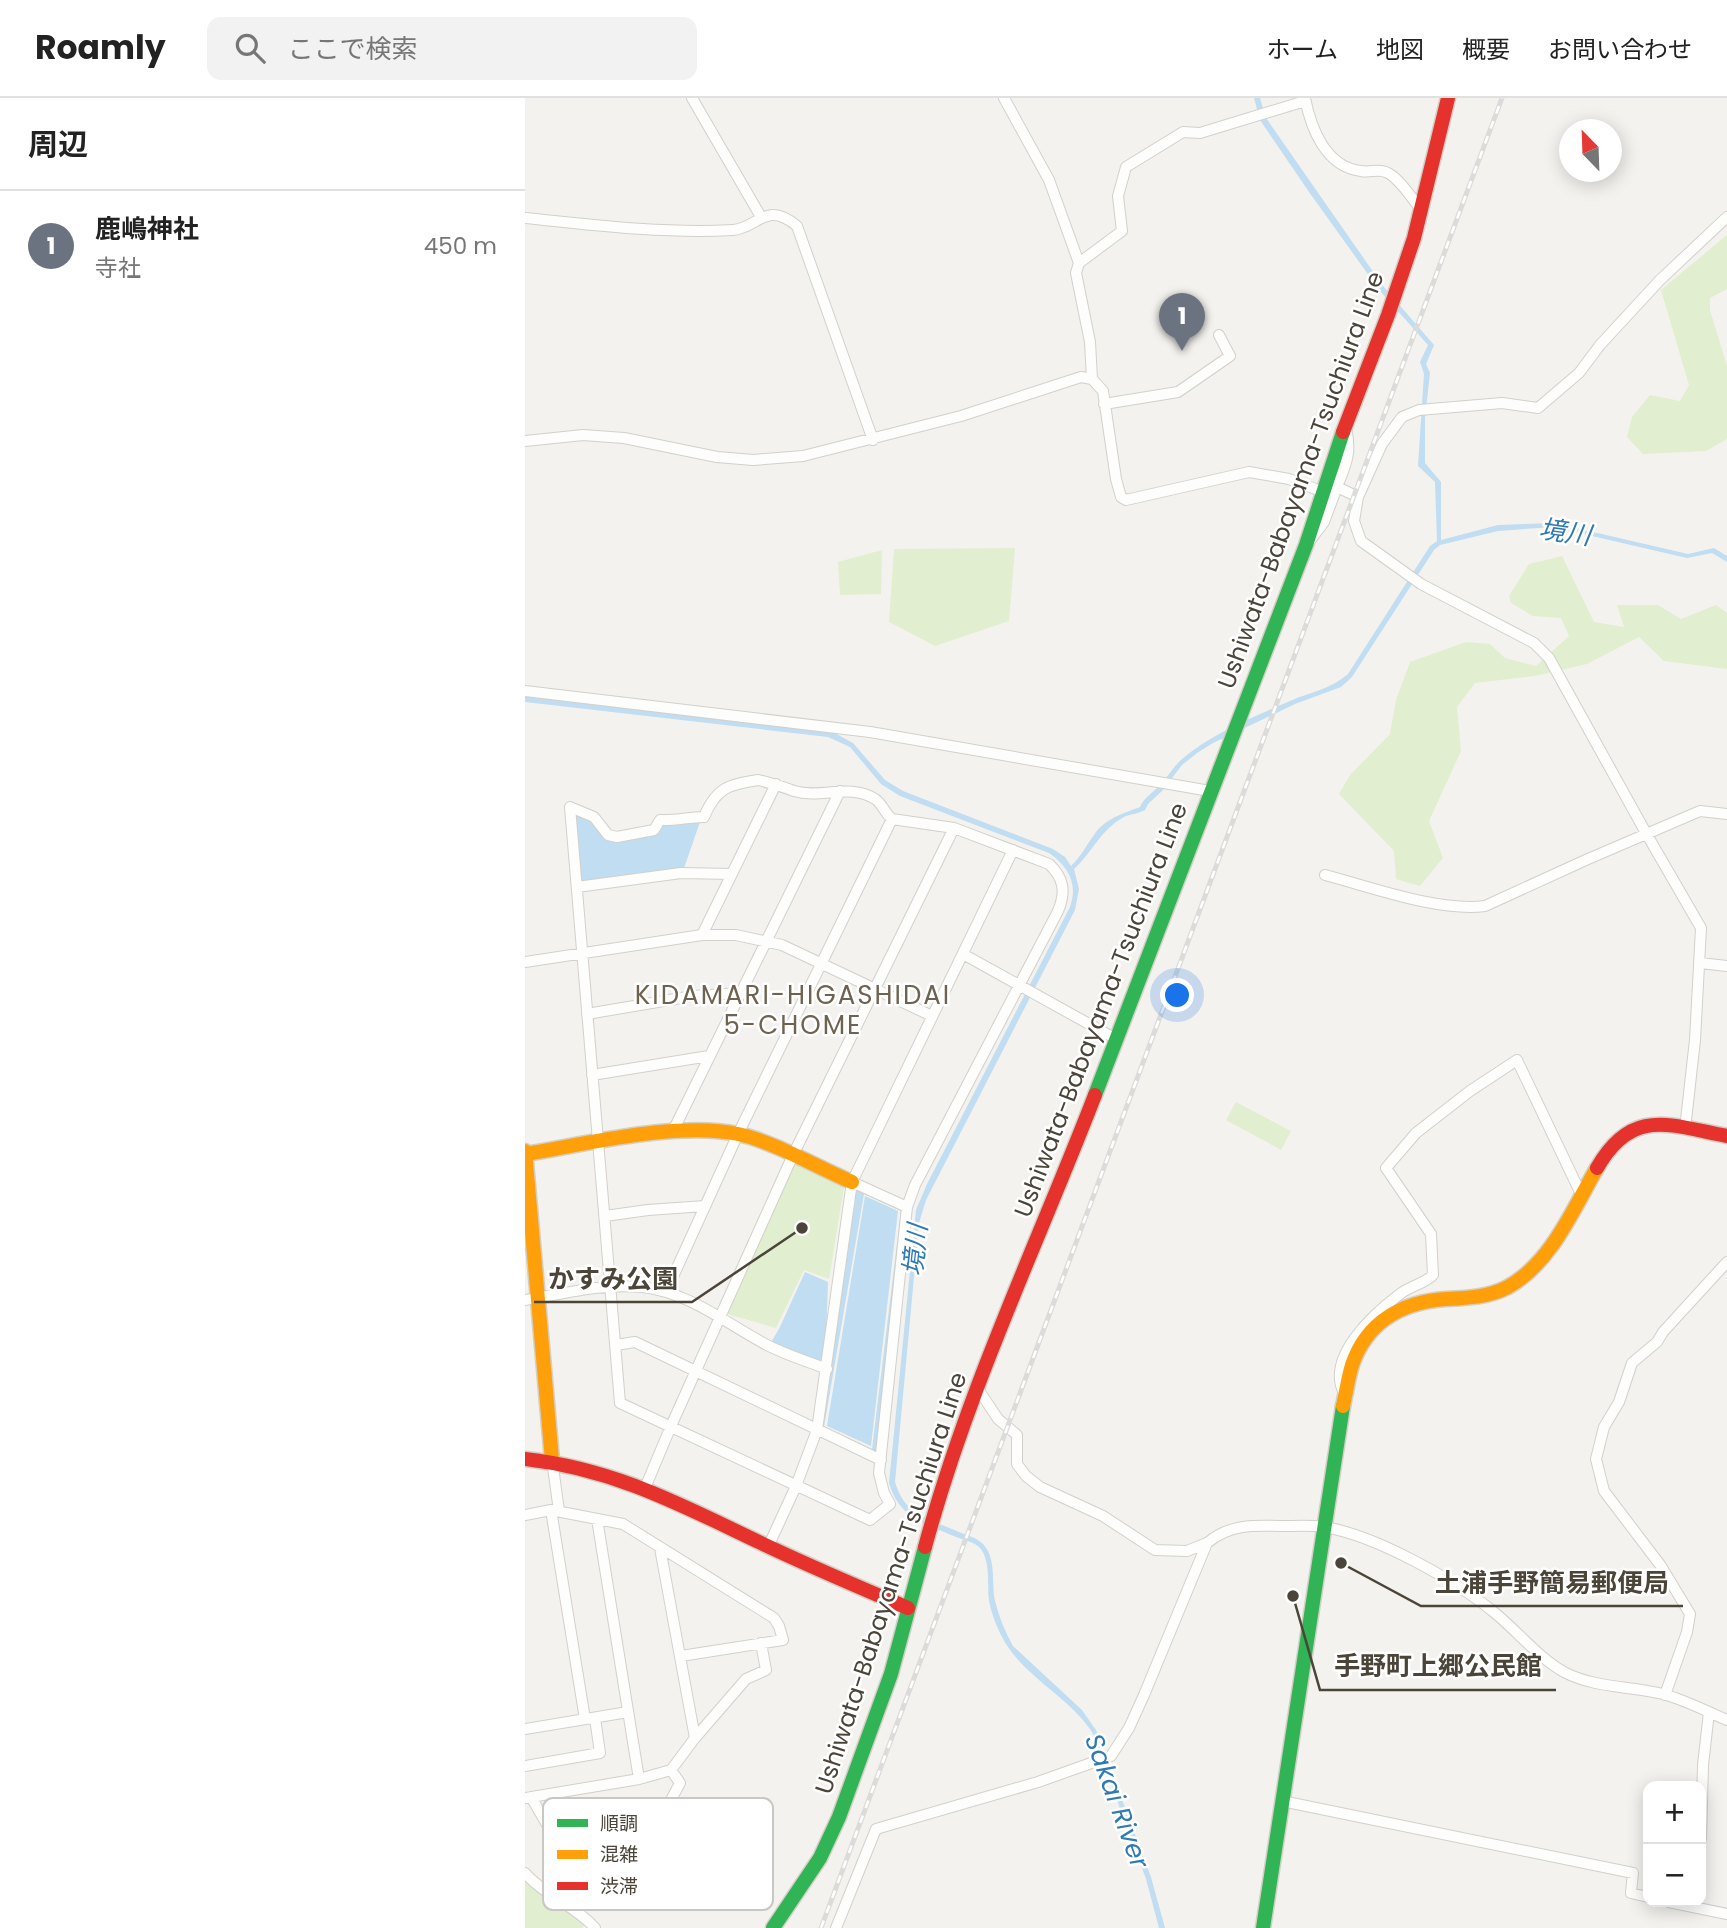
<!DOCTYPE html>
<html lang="ja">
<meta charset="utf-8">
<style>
body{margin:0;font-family:Poppins,"Noto Sans JP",sans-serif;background:#f2f2f2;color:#222}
.controls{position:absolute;right:21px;bottom:21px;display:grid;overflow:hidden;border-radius:14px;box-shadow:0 4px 18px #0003}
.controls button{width:63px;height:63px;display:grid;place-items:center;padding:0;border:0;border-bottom:2px solid #e0e0e0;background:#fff;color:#222;font:35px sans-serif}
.compass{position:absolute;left:1034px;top:21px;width:63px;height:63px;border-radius:50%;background:#fff;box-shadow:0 4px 18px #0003;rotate:337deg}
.you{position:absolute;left:653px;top:898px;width:24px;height:24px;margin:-18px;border:5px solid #fff;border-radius:50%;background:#1a73e8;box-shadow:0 0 0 10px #1a73e833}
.badge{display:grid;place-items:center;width:46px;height:46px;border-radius:50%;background:#db2777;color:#fff;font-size:23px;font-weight:700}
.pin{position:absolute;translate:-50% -58px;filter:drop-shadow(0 2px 4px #0008)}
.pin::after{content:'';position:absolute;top:37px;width:24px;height:21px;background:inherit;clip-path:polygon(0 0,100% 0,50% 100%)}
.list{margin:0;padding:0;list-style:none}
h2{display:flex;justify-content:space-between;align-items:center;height:91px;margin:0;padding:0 28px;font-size:30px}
h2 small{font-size:23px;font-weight:400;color:#767676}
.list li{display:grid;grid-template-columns:46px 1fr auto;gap:21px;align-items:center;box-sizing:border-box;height:112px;padding:0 28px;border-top:2px solid #e0e0e0}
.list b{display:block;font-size:26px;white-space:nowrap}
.list p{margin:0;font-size:23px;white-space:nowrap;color:#767676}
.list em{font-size:23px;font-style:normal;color:#767676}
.icon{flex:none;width:38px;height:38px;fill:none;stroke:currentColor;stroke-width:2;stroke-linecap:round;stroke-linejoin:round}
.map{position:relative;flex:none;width:1202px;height:1830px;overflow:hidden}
header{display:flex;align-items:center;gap:42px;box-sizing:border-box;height:98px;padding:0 35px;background:#fff;border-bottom:2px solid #e0e0e0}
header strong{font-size:33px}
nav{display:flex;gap:38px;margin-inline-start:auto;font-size:24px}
.search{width:490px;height:63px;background:#f2f2f2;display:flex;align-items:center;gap:18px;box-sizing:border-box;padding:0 24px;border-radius:14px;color:#767676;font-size:26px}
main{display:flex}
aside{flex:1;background:#fff}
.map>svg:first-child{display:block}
.green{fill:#e1eecf}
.water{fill:#c0ddf1;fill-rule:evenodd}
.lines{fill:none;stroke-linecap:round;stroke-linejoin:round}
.street-casing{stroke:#d2d0cb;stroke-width:12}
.fast-casing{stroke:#d3cfc5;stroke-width:17}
.slow-casing{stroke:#d3cfc5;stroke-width:17}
.jam-casing{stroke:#d3cfc5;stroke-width:17}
.street{stroke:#fdfdfc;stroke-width:10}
.fast{stroke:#30b455;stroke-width:14}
.slow{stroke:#ff9f0a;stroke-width:14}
.jam{stroke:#e5322d;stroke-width:14}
.rail-casing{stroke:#dbdbda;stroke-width:5}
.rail{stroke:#fff;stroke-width:2.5;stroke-dasharray:8;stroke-linecap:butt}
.labels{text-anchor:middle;stroke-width:5;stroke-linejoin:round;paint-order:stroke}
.street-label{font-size:24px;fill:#4b4439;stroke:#fff}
.water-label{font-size:26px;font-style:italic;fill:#2e7ab2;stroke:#fff}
.neighbourhood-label{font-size:26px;letter-spacing:2px;fill:#6e6250;stroke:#fff}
.key{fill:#fff;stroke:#c9c7c4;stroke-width:2}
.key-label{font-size:19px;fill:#4b4439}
.leader{fill:none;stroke:#4b4439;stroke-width:2.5}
.callout-dot{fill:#4b4439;stroke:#fff;stroke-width:2.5}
.callout-label{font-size:26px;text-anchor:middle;font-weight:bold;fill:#4b4439;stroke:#fff;stroke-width:5;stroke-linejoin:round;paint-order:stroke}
</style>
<header>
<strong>Roamly</strong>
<div class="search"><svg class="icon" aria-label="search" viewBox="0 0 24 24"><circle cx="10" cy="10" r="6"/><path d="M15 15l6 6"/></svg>ここで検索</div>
<nav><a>ホーム</a><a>地図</a><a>概要</a><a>お問い合わせ</a></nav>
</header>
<main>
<aside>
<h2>周辺<small></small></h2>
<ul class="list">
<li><span class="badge" style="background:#6b7280">1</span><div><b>鹿嶋神社</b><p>寺社</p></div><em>450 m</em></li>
</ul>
</aside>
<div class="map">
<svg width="1202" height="1830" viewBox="0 0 1202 1830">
<rect width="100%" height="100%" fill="#f4f2ee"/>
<!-- green -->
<path class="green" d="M1202 137V191L1185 200V212L1202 268V341L1181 353 1118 356 1102 339 1107 319 1125 297 1155 303 1164 287 1136 192Z
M490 450 484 523 410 548 364 524 369 451Z
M357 452 356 496 315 497 313 464Z
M1037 458 1069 524 1099 529 1092 507H1133L1156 521 1191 507 1202 515V571L1139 563 1114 539 1062 566 1010 578 950 585 932 609 936 653 904 723 918 760 895 788 871 781 869 753 814 696 825 677 865 636 871 602 885 564 941 544 965 546 980 560 1011 568 1044 538 1036 520 1008 518 986 505 984 498 1004 466Z
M711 1004 766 1033 756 1052 701 1022Z
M270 1066 319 1089 304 1181 279 1172 251 1230 202 1216Z
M0 1775 64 1823 57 1830H0Z"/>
<!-- water -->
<path class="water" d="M729 0H735L741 20 858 188 909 247 901 266 905 275 900 320V365L916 384V442L973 427 1029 425 1163 456 1189 450 1202 458V464L1187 455 1162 460 1028 429 973 433 915 447 909 452 827 579 816 589 770 606 688 645 672 655 657 667 637 693 623 706 620 712C613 716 605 716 599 719 576 731 567 755 549 771L554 791 550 812 401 1102 394 1125 370 1384C380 1418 404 1421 434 1434 442 1437 452 1440 458 1446 472 1461 466 1485 470 1503 474 1519 480 1534 488 1548L557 1612 571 1632 626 1779 640 1830H634L621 1781 567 1634C543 1597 496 1578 476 1537 471 1527 466 1514 464 1502 462 1487 466 1463 455 1450 450 1444 439 1442 431 1439 399 1425 375 1421 364 1385L391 1112 402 1086 545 809C553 786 544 769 524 755L375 698 356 686 325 649 303 639 0 604V598L306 633 328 645 360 682 378 693 528 751 540 759 546 768C556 758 561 748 569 737 579 721 599 715 615 709 619 700 626 696 633 689 642 680 648 669 657 661 686 636 730 618 765 603 786 594 806 591 823 576L905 448 912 443 910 384 893 368 899 276 895 264 903 247 855 193 784 94 735 22Z
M47 712 67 721 92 742 136 724 152 726 161 722 176 721 158 773 54 786Z
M329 1087 379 1110 355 1359 295 1330ZM339 1096 376 1113 347 1351 299 1329Z
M340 1098 373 1113 346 1348 302 1328Z
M280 1174 303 1184 300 1269 245 1246 254 1231Z"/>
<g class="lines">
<!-- street casing -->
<g class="street-casing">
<path id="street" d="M167 0 236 119
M479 0 524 82 554 165 551 175 565 244 567 281
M780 0C786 31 801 69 836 73 846 75 854 70 863 75 876 82 886 100 896 111
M0 120C67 127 141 136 208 132 233 130 241 102 272 128L348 342
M554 165 597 133 593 98 601 69 658 34 675 35 780 3
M579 306 653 294 705 258 694 237
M821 330C827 355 821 366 812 389L833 399
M0 343 58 337 99 340 192 359 228 362 278 358 436 318 556 279 567 281 578 293 591 381 596 399 601 402 724 374 764 381 796 393
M784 444 799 424 812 389
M0 593 345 634 685 693
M233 682C246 685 258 689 269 693 296 701 324 685 350 701 357 705 360 716 367 721L429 730 524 766C539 780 541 794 533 813L390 1087 382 1109 354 1375 359 1395 365 1406 345 1422 95 1305 45 709 69 719 83 737 92 739 129 732 135 722C150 723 163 719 179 719 191 690 204 686 233 682Z
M800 777C846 789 914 814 960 808L1063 761 1175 713 1202 716
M52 789 156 775 207 776
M177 837 251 686
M438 856 591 941
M0 864 177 837H211L257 847 407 918
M1175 865 1202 868
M62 916 168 898 215 895
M67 977 184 958
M1160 1031 1170 942 1176 830 1121 735 1024 560 1009 545 896 486 836 443 829 423 833 399 857 346 877 319 894 312 977 305 1013 310 1054 275 1075 247 1135 182 1202 119
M148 1033 315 693
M327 1084 382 1109
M80 1118 123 1112 180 1108
M141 1194 213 1036 367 721
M0 1202C38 1196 78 1185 117 1189 164 1194 202 1226 242 1247 261 1257 282 1263 302 1271
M91 1247 110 1244 356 1362
M453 1291 473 1321 492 1337V1366L501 1378 515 1389 578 1418 630 1452 662 1453 682 1445
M820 1297C799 1261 848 1216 875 1196 885 1188 899 1186 908 1177L906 1136 861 1070 891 1035 945 993 992 962 1056 1096
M27 1362 34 1413
M120 1390 146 1328 268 1057 429 730
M26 1412 60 1621
M0 1417 26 1412 98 1426 249 1520 254 1528 258 1542 156 1558
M72 1421 114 1681
M243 1449 271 1388 292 1332 327 1084 488 752
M1140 1597 1162 1534 1165 1516 1136 1468 1079 1393 1071 1361 1079 1329 1094 1304 1107 1265 1132 1244 1138 1234 1202 1164
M0 1631 103 1614
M170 1640 221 1581 241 1572 236 1545
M0 1668 75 1655 70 1620
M6 1699 24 1730 56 1775 72 1762 88 1760 130 1740 139 1729 148 1724 146 1702 155 1685 146 1672
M0 1700 114 1681 146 1672 170 1640 135 1450
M757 1703 1108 1775 1106 1795 1123 1799
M1176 1741 1178 1667 1184 1614
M0 1775C20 1798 51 1808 70 1830
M1144 1804 1202 1816
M311 1830 351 1731 513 1684 586 1658 604 1630 619 1597 682 1445C705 1426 728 1427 757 1428 771 1428 786 1427 800 1429 852 1438 930 1482 970 1515 993 1534 1014 1560 1039 1574 1069 1590 1106 1588 1138 1596 1160 1602 1181 1613 1202 1622"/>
</g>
<!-- fast casing -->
<g class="fast-casing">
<path id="fast" d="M570 997 781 447 818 334
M248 1830 295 1760 314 1719 366 1576 400 1449
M738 1830 818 1308"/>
</g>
<!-- slow casing -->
<g class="slow-casing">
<path id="slow" d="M0 1053 27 1362
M0 1056C62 1046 153 1023 213 1036 247 1043 294 1070 327 1084
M818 1308C821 1295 823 1280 827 1267 842 1223 878 1204 921 1201 943 1200 964 1199 983 1189 1027 1164 1048 1111 1072 1070"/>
</g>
<!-- jam casing -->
<g class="jam-casing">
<path id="jam" d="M818 334 863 217 889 140 923 0
M1072 1070C1107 1009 1144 1027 1202 1038
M0 1361C90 1371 156 1407 236 1445 284 1468 334 1489 383 1510
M400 1449C442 1293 512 1147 570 997"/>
</g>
<!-- street -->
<use href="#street" class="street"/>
<!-- fast -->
<use href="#fast" class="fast"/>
<!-- slow -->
<use href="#slow" class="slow"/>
<!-- jam -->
<use href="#jam" class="jam"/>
<!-- rail casing -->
<g class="rail-casing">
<path id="rail" d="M296 1830 977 0"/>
</g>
<!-- rail -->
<use href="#rail" class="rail"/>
</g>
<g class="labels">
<!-- street labels -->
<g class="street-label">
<text transform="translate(776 382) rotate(-70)" y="8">Ushiwata-Babayama-Tsuchiura Line</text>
<text transform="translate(576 912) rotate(-69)" y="8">Ushiwata-Babayama-Tsuchiura Line</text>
<text transform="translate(366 1485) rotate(-72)" y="8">Ushiwata-Babayama-Tsuchiura Line</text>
</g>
<!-- water labels -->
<g class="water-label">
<text transform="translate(1040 434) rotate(8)" y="9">境川</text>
<text transform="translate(390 1152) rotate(-84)" y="9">境川</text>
<text transform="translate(592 1703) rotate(70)" y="9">Sakai River</text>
</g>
<!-- neighbourhood labels -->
<g class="neighbourhood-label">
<text x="268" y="906">KIDAMARI-HIGASHIDAI<tspan x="268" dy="30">5-CHOME</tspan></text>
</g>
</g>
<!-- legend -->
<rect x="18" y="1700" width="230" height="112" rx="10" class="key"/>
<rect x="32" y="1721" width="31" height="8" fill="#30b455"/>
<rect x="32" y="1752" width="31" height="9" fill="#ff9f0a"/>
<rect x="32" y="1784" width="31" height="8" fill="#e5322d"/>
<g class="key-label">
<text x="75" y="1732">順調</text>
<text x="75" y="1763">混雑</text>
<text x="75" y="1795">渋滞</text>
</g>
<!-- callouts -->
<path class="leader" d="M277 1130L167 1204H9M816 1465L896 1508H1158M768 1498L795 1592H1031"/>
<g class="callout-dot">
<circle cx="277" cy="1130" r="7"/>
<circle cx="816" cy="1465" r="7"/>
<circle cx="768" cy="1498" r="7"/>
</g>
<g class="callout-label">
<text x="88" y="1190">かすみ公園</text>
<text x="1027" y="1494">土浦手野簡易郵便局</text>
<text x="913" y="1577">手野町上郷公民館</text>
</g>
</svg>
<div class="controls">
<button>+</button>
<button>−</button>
</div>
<svg class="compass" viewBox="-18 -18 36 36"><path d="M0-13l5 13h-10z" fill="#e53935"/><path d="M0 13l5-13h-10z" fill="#767676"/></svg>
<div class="you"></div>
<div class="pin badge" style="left:657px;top:253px;background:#6b7280">1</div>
</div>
</main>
